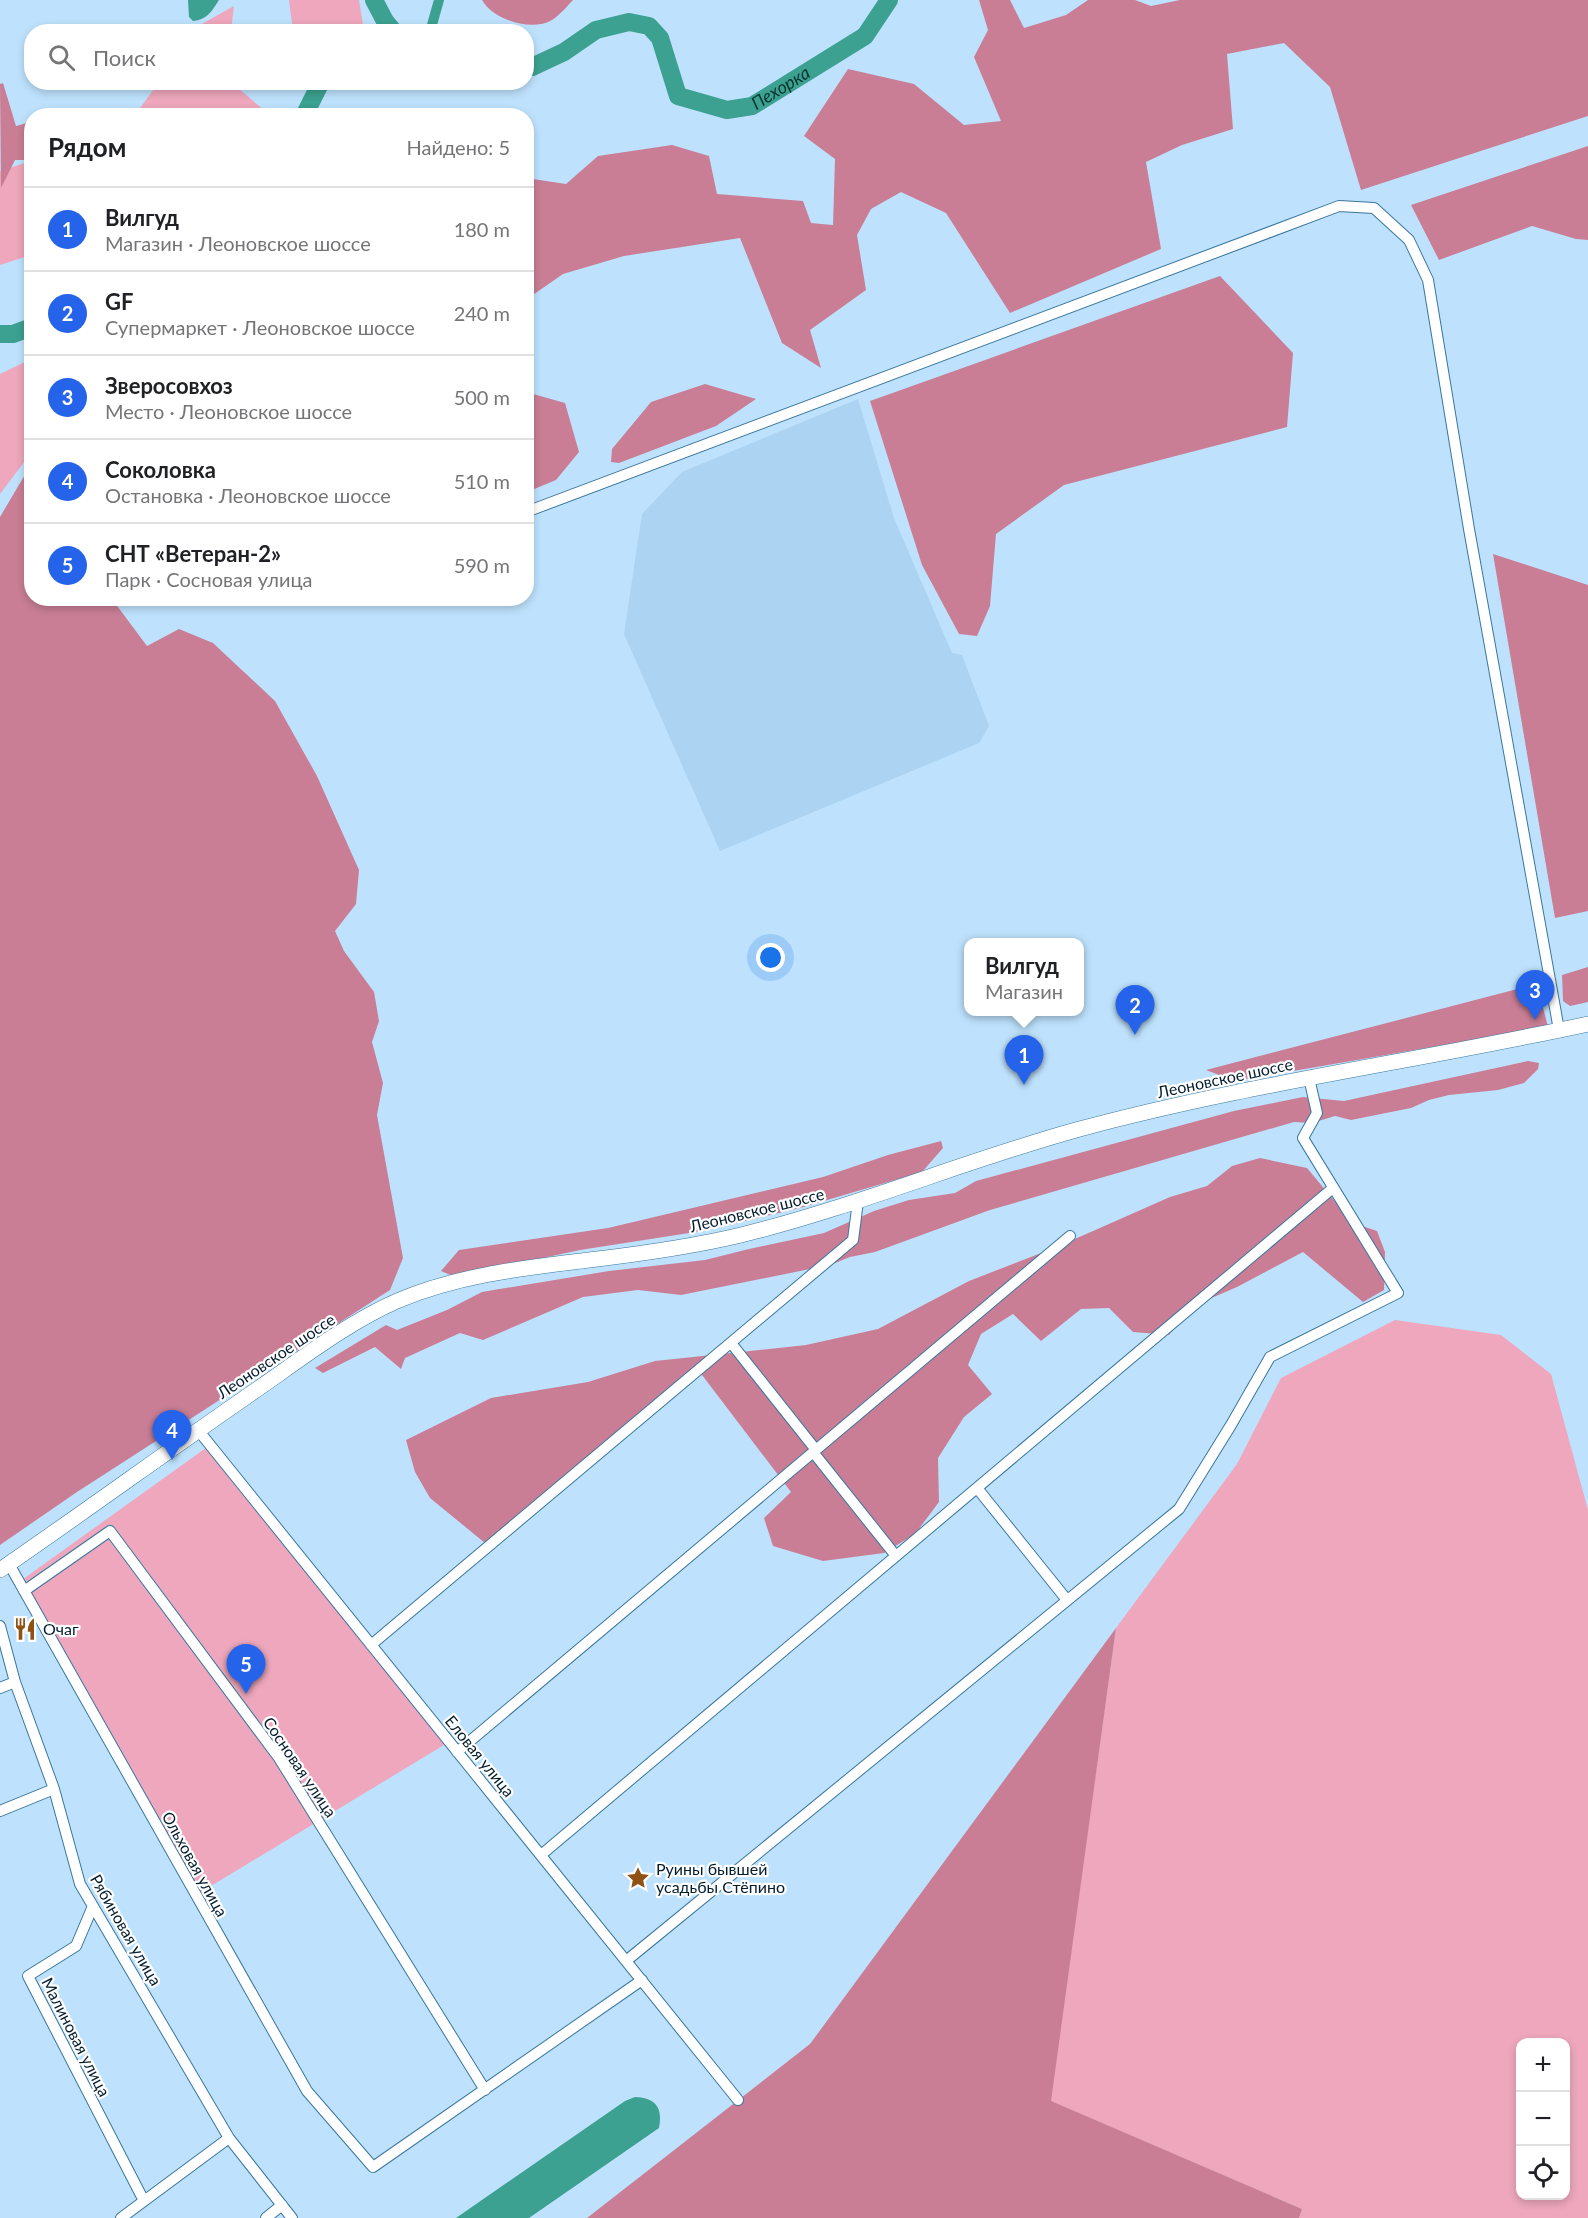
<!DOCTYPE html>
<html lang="ru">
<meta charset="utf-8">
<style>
body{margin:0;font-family:Lato,sans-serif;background:#f6f6f6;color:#202124}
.controls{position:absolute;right:18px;bottom:18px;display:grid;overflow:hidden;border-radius:12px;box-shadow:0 3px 9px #0003}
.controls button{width:54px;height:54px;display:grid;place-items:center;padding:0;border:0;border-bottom:2px solid #e0e0e0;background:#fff;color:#202124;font:30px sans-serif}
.you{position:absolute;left:771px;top:958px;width:21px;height:21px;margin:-15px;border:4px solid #fff;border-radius:50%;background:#1a73e8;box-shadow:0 0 0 9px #1a73e833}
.badge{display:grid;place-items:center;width:39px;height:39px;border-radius:50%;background:#2563eb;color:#fff;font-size:20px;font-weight:700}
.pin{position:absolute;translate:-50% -50px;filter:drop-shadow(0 2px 3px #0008)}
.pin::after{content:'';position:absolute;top:32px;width:21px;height:18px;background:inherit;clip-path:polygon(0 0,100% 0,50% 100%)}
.popup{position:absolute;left:964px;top:938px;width:120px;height:78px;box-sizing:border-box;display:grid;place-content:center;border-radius:12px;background:#fff;filter:drop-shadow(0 2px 4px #0005);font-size:20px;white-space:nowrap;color:#757577}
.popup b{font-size:22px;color:#202124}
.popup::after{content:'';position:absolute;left:50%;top:100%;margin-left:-12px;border:12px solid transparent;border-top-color:#fff}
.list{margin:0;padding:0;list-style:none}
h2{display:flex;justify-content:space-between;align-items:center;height:78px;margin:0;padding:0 24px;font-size:26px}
h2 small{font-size:20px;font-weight:400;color:#757577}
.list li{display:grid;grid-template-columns:39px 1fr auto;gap:18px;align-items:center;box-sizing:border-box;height:84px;padding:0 24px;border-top:2px solid #e0e0e0}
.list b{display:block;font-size:22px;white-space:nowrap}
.list p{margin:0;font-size:20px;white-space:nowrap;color:#757577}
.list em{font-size:20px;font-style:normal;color:#757577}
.icon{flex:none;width:33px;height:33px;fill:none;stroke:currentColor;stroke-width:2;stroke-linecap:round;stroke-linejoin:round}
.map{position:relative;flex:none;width:1588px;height:2218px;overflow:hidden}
.search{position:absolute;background:#fff;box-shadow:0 3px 9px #0003;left:24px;top:24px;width:510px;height:66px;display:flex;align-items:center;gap:15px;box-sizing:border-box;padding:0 21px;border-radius:24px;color:#757577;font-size:22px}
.panel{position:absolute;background:#fff;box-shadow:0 3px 9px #0003;left:24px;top:108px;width:510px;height:498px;border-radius:24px}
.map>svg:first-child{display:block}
.built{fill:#acd3f1}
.green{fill:#eea7bc;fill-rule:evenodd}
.forest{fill:#c97e95}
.water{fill:#3ca190}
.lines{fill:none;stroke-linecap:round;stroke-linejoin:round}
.canal{stroke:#3ca190;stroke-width:10}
.river{stroke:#3ca190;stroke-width:18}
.minor-casing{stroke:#39769e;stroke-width:12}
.secondary-casing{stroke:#39769e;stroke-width:16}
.minor{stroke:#fff;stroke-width:10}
.secondary{stroke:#fff;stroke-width:15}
.labels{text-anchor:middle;stroke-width:4.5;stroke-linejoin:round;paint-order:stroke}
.street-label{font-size:16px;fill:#041d2d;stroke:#fefefe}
.poi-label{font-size:16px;fill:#041d2d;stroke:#fefefe;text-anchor:start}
.water-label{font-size:18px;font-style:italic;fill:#05352e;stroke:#fefefe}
</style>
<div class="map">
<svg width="1588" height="2218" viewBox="0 0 1588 2218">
<rect width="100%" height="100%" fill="#bee2fd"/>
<!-- built -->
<path class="built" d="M858 399 894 518 952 653 962 655 989 726 979 743 720 851 624 634 642 514 682 472Z"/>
<!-- green -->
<path class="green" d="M289 0H359L364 31H293Z
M234 6 231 31H195L200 25Z
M159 82 232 83 265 111 261 116 135 115Z
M31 161V255L0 265V171Z
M31 359V453L0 494V374Z
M1395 1320 1501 1335 1551 1374 1588 1510V2218H1299L1302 2209 1050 2101 1116 1628 1237 1464 1281 1378ZM1520 2042H1566V2196H1520Z
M210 1445 449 1742 196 1895 19 1582Z"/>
<!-- forest -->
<path class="forest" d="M482 0H573C567 6 560 15 552 20 532 32 493 20 482 0Z
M979 0H1010L1024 28 1066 15 1088 0H1135L1151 6 1180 0H1588V116L1361 190 1330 87 1284 43 1227 54 1233 129 1182 145 1146 162 1161 249 1010 313 946 213 901 192 871 209 857 235 866 290 810 330 821 368 782 343 740 238 624 256 563 274 527 299V184L533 179 566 184 598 156 672 145 709 156 717 194 803 201 811 223 833 225 835 159 804 136 848 69 914 84 964 125 1001 121 974 57 988 30Z
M3 83 16 126 31 122 32 160H15L1 188 0 84Z
M1588 146V240L1576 239 1532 226 1439 260 1411 205Z
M1220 276 1293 353 1287 427 1064 485 996 534 990 606 977 636 959 634 922 565 870 401Z
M705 384 756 399 716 426 619 463 611 462 612 449 651 402Z
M526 392 565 403 579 452 556 480 527 492Z
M31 468 32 598 112 599 147 646 179 629 213 643 275 701 317 776 359 870 356 904 335 931 344 951 374 992 379 1021 372 1042 383 1083 377 1115 403 1258 390 1290 77 1492 0 1545V517L23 478Z
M1493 554 1588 585V911L1555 918Z
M1588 967V1002L1570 1006 1563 1001 1562 975Z
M1537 984 1548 1027 1235 1081 1206 1070Z
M1528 1061 1539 1063 1538 1069 1524 1083 1498 1090 1449 1095 1429 1100 1411 1108 1351 1120 1335 1116 1312 1123 1294 1122 990 1210 875 1252 850 1257 830 1265 681 1295 638 1290 583 1297 483 1340 460 1333 405 1358 401 1369 375 1347 323 1373 315 1368 386 1325 397 1330 447 1310 482 1292 609 1271 705 1260 749 1249 824 1233 874 1211 909 1200 955 1193 976 1181 1234 1111 1303 1097 1344 1101Z
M941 1141 943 1148 922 1172 800 1208 702 1231 580 1250 455 1277 441 1271 459 1250 608 1228 823 1177 888 1155Z
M1260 1158 1307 1168 1353 1223 1377 1231 1385 1252 1384 1290 1363 1302 1303 1252 1237 1287 1193 1306 1169 1335 1133 1332 1109 1308 1081 1309 1041 1341 1013 1314 981 1334 968 1365 992 1394 964 1417 938 1458 939 1502 915 1534 884 1553 823 1561 773 1546 764 1518 791 1492 699 1371 485 1543 430 1498 415 1472 406 1440 491 1398 588 1382 655 1361 806 1345 878 1329 969 1281 1059 1246 1170 1197 1207 1186 1232 1166Z
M1116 1628 1051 2101 1302 2209 1299 2218H587L810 2044Z"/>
<!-- water -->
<path class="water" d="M188 0H219C212 11 207 20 193 21L189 17Z
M635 2097C656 2098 663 2108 659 2128L529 2218H456L625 2101Z"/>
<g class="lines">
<!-- canal -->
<path class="canal" d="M430 32 439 0"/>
<!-- river -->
<g class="river">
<path d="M374 0 385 21 394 32"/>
<path id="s1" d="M526 65 532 67 564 52 596 30 629 22 649 26 660 38 678 96 727 110 752 106 865 36 889 0"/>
<path d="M304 116 321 82"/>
<path d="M0 334H13L32 327"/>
</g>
<!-- minor casing -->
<g class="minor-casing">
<path id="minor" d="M526 512 1339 206 1374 208 1409 240 1428 280 1469 529 1559 1030
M731 1343 816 1450
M198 1430 738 2100
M813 1452 896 1556
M977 1488 1067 1600
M9 1564 307 2091 373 2167 642 1980
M24 1591 110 1531 279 1758 485 2090
M0 1626 15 1682 54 1789 80 1884 229 2138 292 2218
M371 1645 853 1240 858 1201
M0 1688 15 1682
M457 1752 1070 1236
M0 1811 54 1789
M541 1855 1333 1188
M93 1906 76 1946 28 1976 144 2201
M626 1961 1179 1509 1231 1425 1270 1357 1398 1293 1303 1138 1317 1113 1309 1078
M121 2218 229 2138
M266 2218 282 2205"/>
</g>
<!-- secondary casing -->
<g class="secondary-casing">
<path id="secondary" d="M0 1570C87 1510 172 1448 259 1388 302 1358 349 1322 397 1301 458 1275 524 1268 589 1260 640 1254 691 1247 741 1235 855 1207 964 1161 1076 1130 1245 1084 1418 1061 1588 1024"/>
</g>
<!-- minor -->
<use href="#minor" class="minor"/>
<!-- secondary -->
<use href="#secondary" class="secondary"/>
</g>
<!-- icons -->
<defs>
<g id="restaurant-bare" transform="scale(1.8)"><path d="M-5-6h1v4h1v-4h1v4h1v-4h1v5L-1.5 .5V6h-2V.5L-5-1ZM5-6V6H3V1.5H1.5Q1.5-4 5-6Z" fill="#8f5214" stroke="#fefefe" stroke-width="2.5" paint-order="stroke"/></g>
<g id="sight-bare" transform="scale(1.8)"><path d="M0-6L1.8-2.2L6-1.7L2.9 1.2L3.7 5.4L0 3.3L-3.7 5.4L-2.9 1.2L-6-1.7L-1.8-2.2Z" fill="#8f5214" stroke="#fefefe" stroke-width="2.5" paint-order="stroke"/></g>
</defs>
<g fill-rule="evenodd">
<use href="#restaurant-bare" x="25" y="1629"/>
<use href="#sight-bare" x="638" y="1878"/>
</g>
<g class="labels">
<!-- street labels -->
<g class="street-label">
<text transform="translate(1225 1078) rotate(-12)" y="6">Леоновское шоссе</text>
<text transform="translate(757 1210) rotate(-14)" y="6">Леоновское шоссе</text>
<text transform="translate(276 1356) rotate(-34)" y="6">Леоновское шоссе</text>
<text transform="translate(480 1756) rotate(51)" y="6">Еловая улица</text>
<text transform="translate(300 1767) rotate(56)" y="6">Сосновая улица</text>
<text transform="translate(195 1864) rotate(61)" y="6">Ольховая улица</text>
<text transform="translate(126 1930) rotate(60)" y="6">Рябиновая улица</text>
<text transform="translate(76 2037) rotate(63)" y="6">Малиновая улица</text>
</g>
<!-- poi labels -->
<g class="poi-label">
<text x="43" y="1635">Очаг</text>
<text x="656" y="1875">Руины бывшей<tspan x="656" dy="18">усадьбы Стёпино</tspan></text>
</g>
<!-- water labels -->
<g class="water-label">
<text dy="6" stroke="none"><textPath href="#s1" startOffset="322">Пехорка</textPath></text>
</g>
</g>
</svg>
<div class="controls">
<button>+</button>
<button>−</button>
<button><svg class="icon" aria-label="locate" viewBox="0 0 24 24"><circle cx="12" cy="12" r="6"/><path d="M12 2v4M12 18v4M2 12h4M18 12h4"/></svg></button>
</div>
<div class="you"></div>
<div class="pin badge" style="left:1024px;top:1085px">1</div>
<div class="popup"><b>Вилгуд</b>Магазин</div>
<div class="pin badge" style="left:1135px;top:1035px">2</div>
<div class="pin badge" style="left:1535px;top:1020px">3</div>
<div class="pin badge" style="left:172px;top:1460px">4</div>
<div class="pin badge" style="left:246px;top:1694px">5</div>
<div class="search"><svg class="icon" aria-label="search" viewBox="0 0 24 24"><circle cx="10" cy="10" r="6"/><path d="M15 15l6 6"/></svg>Поиск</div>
<section class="panel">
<h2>Рядом<small>Найдено: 5</small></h2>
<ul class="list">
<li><span class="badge">1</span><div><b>Вилгуд</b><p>Магазин · Леоновское шоссе</p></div><em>180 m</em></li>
<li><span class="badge">2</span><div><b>GF</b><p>Супермаркет · Леоновское шоссе</p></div><em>240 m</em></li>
<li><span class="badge">3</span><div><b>Зверосовхоз</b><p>Место · Леоновское шоссе</p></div><em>500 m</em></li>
<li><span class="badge">4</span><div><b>Соколовка</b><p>Остановка · Леоновское шоссе</p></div><em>510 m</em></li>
<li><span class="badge">5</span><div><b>СНТ «Ветеран-2»</b><p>Парк · Сосновая улица</p></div><em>590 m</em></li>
</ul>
</section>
</div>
